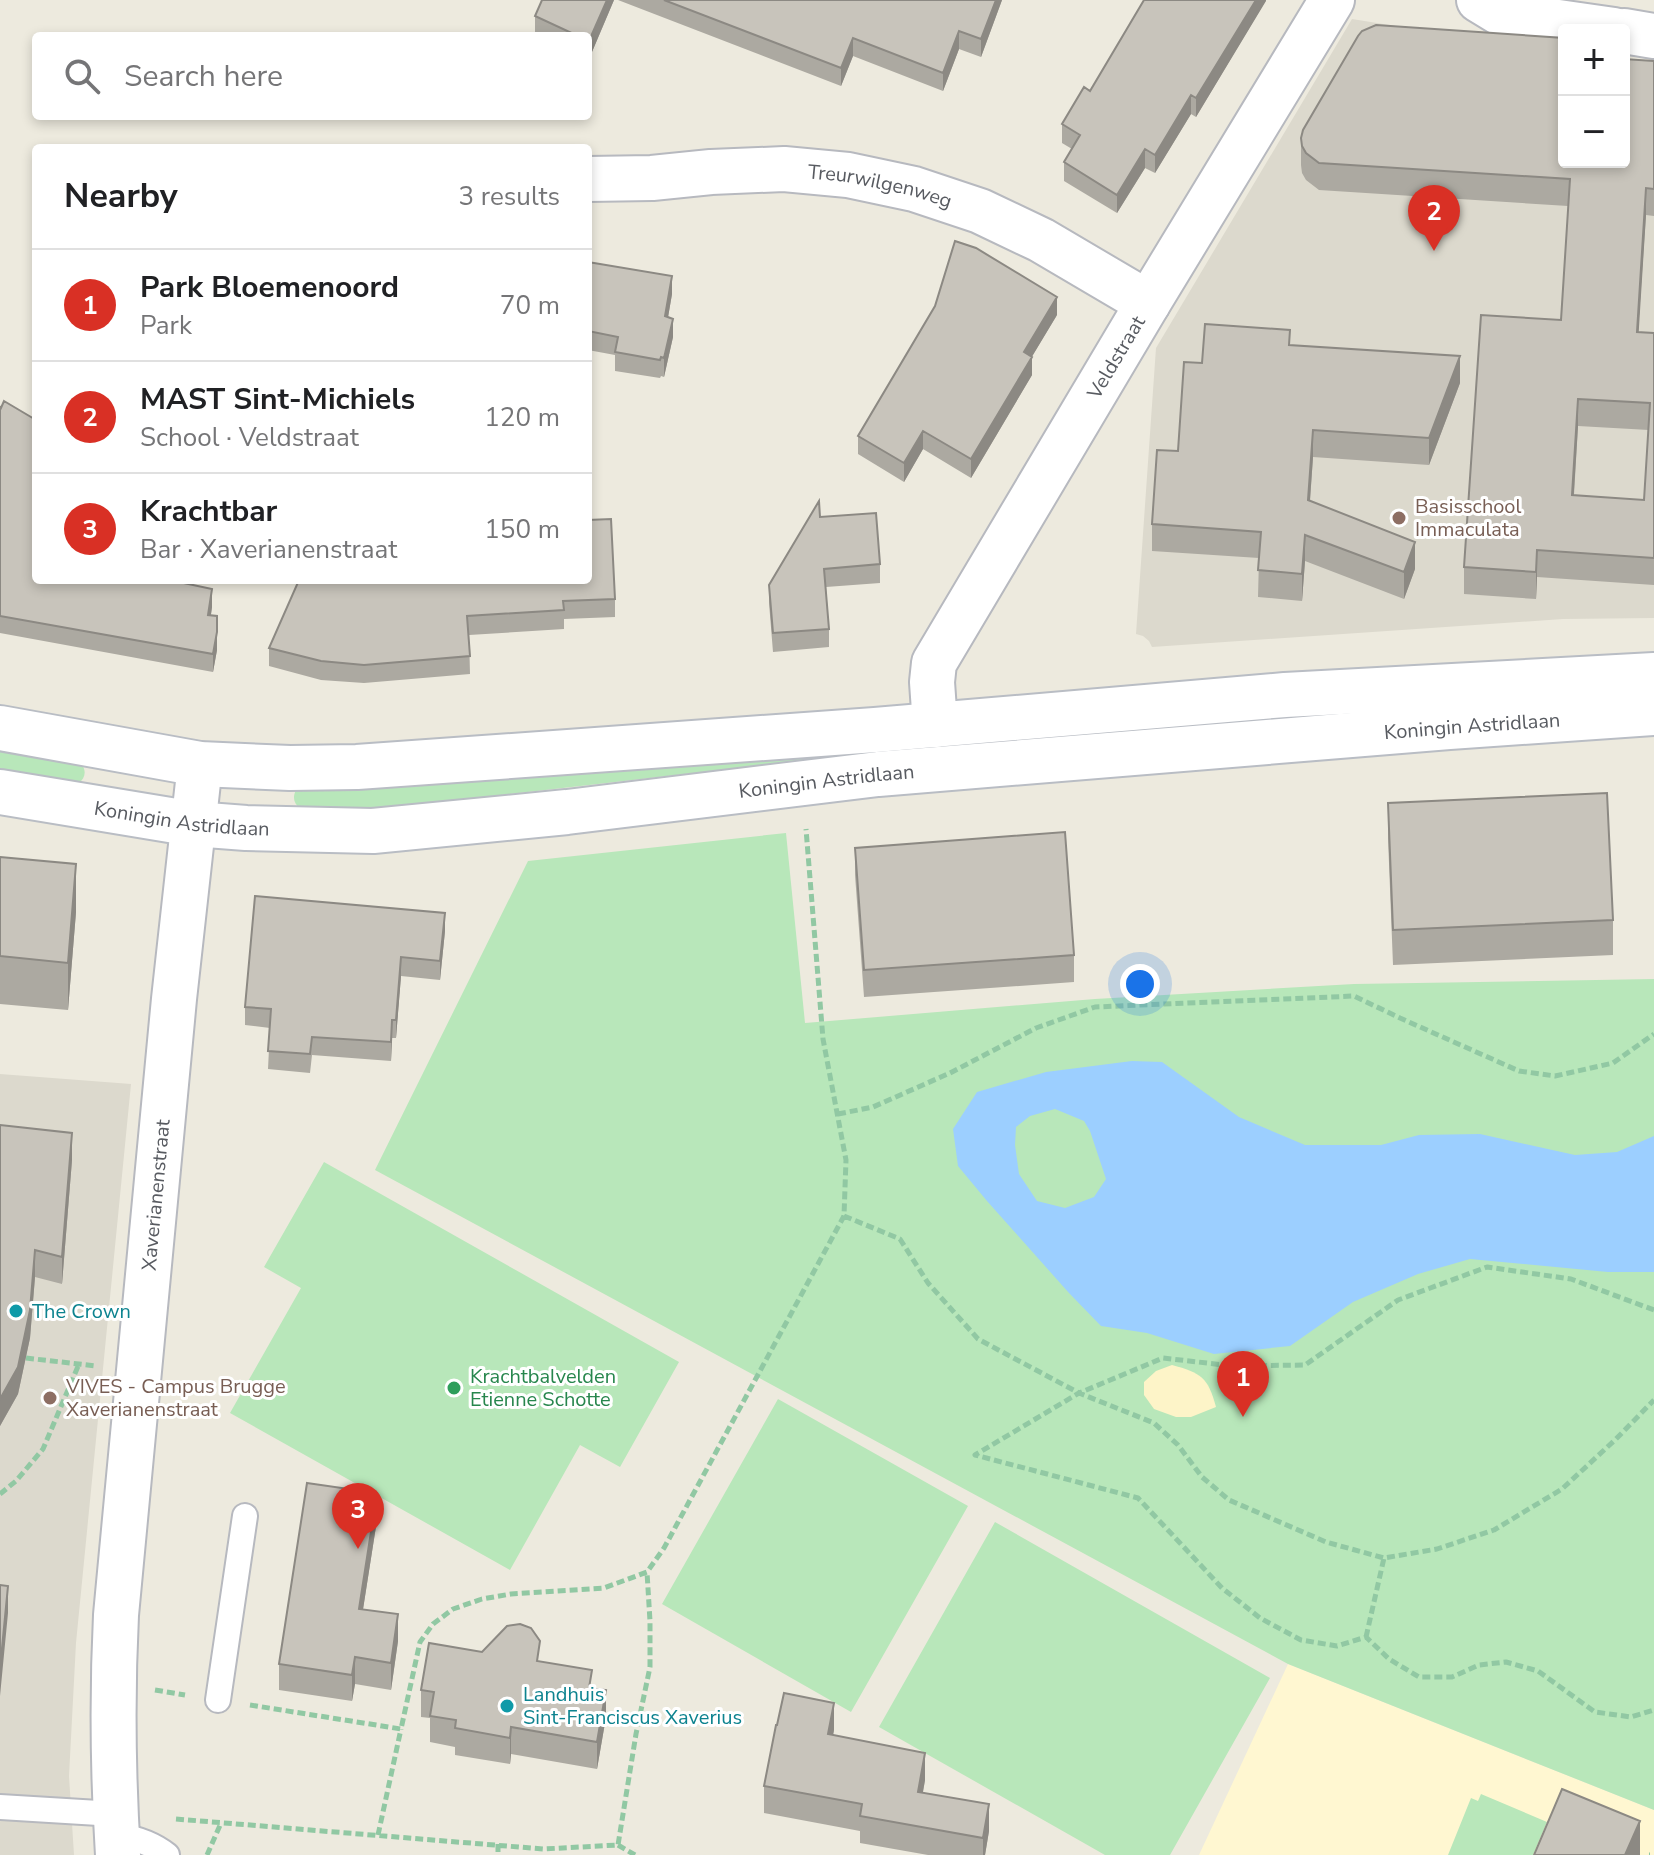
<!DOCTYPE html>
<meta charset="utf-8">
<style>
body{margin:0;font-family:"Nunito Sans",sans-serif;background:#f2f2f2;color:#202124}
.controls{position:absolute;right:24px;top:24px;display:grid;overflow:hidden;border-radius:8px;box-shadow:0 4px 12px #0003}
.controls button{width:72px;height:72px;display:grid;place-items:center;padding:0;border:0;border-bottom:2px solid #e0e0e0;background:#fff;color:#202124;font:40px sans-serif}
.you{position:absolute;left:1140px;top:984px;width:28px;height:28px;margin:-20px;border:6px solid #fff;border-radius:50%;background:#1a73e8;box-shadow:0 0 0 12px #1a73e833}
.badge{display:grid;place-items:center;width:52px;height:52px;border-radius:50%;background:#d93025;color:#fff;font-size:26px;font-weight:700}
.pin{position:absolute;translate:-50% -66px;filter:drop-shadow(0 2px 4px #0008)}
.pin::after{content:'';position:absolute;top:42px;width:28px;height:24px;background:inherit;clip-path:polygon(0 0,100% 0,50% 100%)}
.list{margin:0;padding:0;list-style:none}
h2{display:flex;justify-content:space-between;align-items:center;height:104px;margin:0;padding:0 32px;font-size:34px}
h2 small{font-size:26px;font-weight:400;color:#757577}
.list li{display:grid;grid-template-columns:52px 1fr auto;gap:24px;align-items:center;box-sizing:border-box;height:112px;padding:0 32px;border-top:2px solid #e0e0e0}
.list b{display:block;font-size:30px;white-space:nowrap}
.list p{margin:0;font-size:26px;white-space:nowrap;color:#757577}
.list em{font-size:26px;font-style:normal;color:#757577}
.icon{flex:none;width:44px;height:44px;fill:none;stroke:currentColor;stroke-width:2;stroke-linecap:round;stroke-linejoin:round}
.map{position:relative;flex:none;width:1654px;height:1855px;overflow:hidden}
.search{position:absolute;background:#fff;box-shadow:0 4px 12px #0003;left:32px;top:32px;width:560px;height:88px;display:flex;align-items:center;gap:20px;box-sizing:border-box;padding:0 28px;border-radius:8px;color:#757577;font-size:30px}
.panel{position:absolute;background:#fff;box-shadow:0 4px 12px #0003;left:32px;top:144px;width:560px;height:440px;border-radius:8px}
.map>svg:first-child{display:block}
.commercial{fill:#fff7d1}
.education{fill:#dcd9cd}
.green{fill:#b8e7ba}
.sand{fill:#fdf4c8}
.water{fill:#9ccfff;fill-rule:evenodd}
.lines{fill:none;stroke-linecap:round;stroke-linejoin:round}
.lane-casing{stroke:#b7b9bf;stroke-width:28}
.street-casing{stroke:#b7b9bf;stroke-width:48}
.secondary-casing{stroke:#b9bdc4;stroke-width:48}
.path{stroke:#91c8a3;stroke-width:5;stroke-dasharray:8 4;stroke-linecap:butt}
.lane{stroke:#fff;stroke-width:24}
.street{stroke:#fff;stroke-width:44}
.secondary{stroke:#fff;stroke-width:44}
.wall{fill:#aca9a1;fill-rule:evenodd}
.shaded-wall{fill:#8c8983}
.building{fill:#c8c4bb;stroke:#8c8983;stroke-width:2;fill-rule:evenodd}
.education-dot{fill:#8d6e63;stroke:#fff;stroke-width:3}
.culture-dot{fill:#0f9aa8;stroke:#fff;stroke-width:3}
.leisure-dot{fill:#2e9e5b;stroke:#fff;stroke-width:3}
.labels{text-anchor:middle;stroke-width:6;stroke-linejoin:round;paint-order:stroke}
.street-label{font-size:20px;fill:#585b61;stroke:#fff}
.education-label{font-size:20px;fill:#785e54;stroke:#fff;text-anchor:start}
.culture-label{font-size:20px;fill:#0d838f;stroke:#fff;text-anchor:start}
.leisure-label{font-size:20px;fill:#27864d;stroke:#fff;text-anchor:start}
</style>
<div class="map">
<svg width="1654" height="1855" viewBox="0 0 1654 1855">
<rect width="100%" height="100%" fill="#edeade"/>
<!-- commercial -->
<path class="commercial" d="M1288 1664 1654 1810V1855H1199Z"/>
<!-- education -->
<path class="education" d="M1352 19 1564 53V162H1624L1654 67V618L1563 619 1152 647 1149 641 1143 636 1136 634 1156 348Z
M0 1074 131 1084 76 1643 69 1776 74 1855H0Z"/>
<!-- green -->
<path class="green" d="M0 747 80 762C87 770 86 778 78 784L0 773Z
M819 756 816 759 414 805 357 809H301C294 804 292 798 296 790Z
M786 833 805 1023 1095 999 1354 984 1654 979V1810L1288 1664 375 1170 528 861Z
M324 1162 679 1362 620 1467 580 1445 510 1570 230 1413 301 1288 264 1267Z
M778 1399 968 1506 851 1712 662 1604Z
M995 1522 1270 1678 1170 1855H1105L879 1727Z
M1481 1794 1547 1822 1533 1855H1448L1471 1798 1478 1801Z"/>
<!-- sand -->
<path class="sand" d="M1172 1365C1201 1373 1208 1377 1216 1407L1191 1417H1176L1154 1409 1144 1395V1382L1156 1371Z"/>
<!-- water -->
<path class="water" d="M1132 1061 1162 1062 1239 1117 1305 1145H1381L1419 1135 1480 1134 1575 1155 1617 1152 1654 1136V1272H1608L1470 1259 1418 1274 1353 1302 1290 1346 1214 1354 1147 1333 1101 1326 1069 1293 987 1201 958 1166 953 1129 977 1092 1046 1072ZM1055 1109 1084 1121 1090 1131 1106 1179 1094 1197 1065 1208 1037 1201 1019 1174 1015 1145 1016 1127 1030 1116Z"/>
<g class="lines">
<!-- lane casing -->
<g class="lane-casing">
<path id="lane" d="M218 1700 245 1516
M0 1807 115 1814
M117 1835C136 1838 152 1843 167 1855"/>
</g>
<!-- street casing -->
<g class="street-casing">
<g id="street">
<path d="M1479 0 1502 14 1614 30"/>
<path d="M1624 31 1654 36"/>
<path id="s1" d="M588 179 652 178 711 172 784 169 848 175 914 189 980 211 1041 240 1148 303"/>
<path id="s2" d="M935 725 932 682 934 663 1148 303 1332 0"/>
<path id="s3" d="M118 1855C113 1775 112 1696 116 1615L174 999 200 764"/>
</g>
</g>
<!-- secondary casing -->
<g class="secondary-casing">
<g id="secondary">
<path d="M0 728 200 764 290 768 357 767 875 730 1285 695 1654 675"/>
<path id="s4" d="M0 792 194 824 246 828 373 831 567 812 878 774 1449 727 1654 713"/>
</g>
</g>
<!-- path -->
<path class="path" d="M838 1114 873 1107 950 1073 1036 1028 1095 1007 1354 996 1400 1018 1519 1071 1555 1076 1613 1063 1654 1034
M844 1216 900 1239 928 1283 978 1339 1079 1393 1154 1423 1178 1445 1202 1477 1229 1500 1326 1542 1384 1558 1437 1549 1494 1530 1562 1489 1616 1439 1654 1400
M1654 1310 1571 1279 1487 1267 1398 1300 1305 1365 1233 1366 1163 1358 1079 1393 975 1455 1138 1498 1222 1588 1260 1618 1301 1640 1337 1646 1366 1637 1389 1659 1419 1677H1452L1479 1665 1506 1662 1538 1671 1595 1712 1631 1717 1654 1710
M26 1358 96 1366
M0 1494 16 1481 43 1449 79 1364
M1366 1637 1384 1558
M155 1690 185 1695
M250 1705 401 1729 420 1642 433 1624 453 1609 482 1599 511 1594 604 1588 647 1572 664 1548 844 1216 846 1160 823 1039 806 829
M176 1819 543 1849 618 1845 636 1734 650 1667V1621L647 1572
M378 1835 401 1729
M498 1844V1855
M618 1845 635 1855
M207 1855 221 1823
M1649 1855H1650"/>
<!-- lane -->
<use href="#lane" class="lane"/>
<!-- street -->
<use href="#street" class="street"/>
<!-- secondary -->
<use href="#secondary" class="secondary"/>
</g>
<!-- wall -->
<path class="wall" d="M542 0H614L589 59 588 58V36H539L535 34V16Z
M618 0H1002L981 57 959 49 943 91 853 56 841 86Z
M1266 0 1196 117 1191 114 1155 173 1145 168 1117 213 1064 181V162L1072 149 1062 143V124L1090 91Z
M1654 61V216L1646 215 1638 332 1654 333V585L1537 577 1536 599 1464 594V567L1561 320 1568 206 1319 190 1306 180 1302 173 1301 165V138L1564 162ZM1578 426 1649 430 1644 500 1574 495Z
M588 262 672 294 668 317 673 337 664 377 661 376 660 378 615 371V355L588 350Z
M1057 315 1032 356V375L971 478 923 449 904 482 858 454V436Z
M1290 345 1460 383 1429 465 1313 457 1310 501 1415 569 1404 599 1305 561 1302 601 1258 597 1259 558 1152 551V524L1178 451 1202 363Z
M0 407 186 580V583L212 607 211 615 217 650 213 672 0 633Z
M820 517 880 564V583L826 587 829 629V647L773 652 769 603V585Z
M299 580 615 599V617L564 619V629L469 635 470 674 364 683 321 680 269 666V648Z
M1388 803 1613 920V955L1393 965 1388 838Z
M855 848 1074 955V982L864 997 855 875Z
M0 857 76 912 68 1010 0 1004Z
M445 931 440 980 401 976 396 1038H392L391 1061 312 1055 310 1073 268 1069 270 1028 245 1025V1007Z
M0 1125 72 1160 62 1284 35 1277 30 1338 18 1394 0 1426Z
M377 1520 363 1609 398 1641 391 1690 355 1684 352 1701 279 1690V1664Z
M540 1662 592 1688 606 1717 597 1769 511 1754 510 1764 455 1755V1747L430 1742V1718L421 1717V1690Z
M834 1730 833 1735 925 1780 923 1792 989 1831 985 1855H928L860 1843V1831L764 1813V1786Z"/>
<!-- shaded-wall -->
<path class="shaded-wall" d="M607 0H614L589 59V41Z
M996 0H1002L981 57V39Z
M1256 0H1266V1L1196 117V98Z
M959 31V49L943 91V73Z
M853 38V56L841 86V68Z
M1191 95V114L1155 173V155Z
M1145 149V168L1117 213V195Z
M1646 188V215L1637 359V332Z
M672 276V294L665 335V316Z
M1057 297V315L1024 370V352Z
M673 319V337L664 377V358Z
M1460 356V383L1429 465V438Z
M1032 357V375L971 478V459Z
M1578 399V426L1572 522V495Z
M1313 430V457L1308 527V500Z
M923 431V449L904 482V463Z
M1305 535V561L1302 601V574Z
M1415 542V569L1404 599V572Z
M1537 550V577L1536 599V572Z
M212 589V607L208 633V615Z
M217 632V650L213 672V654Z
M76 864V912L68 1010V963Z
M445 913V931L440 980V961Z
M401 957V976L396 1038V1020Z
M392 1020V1038L391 1061V1042Z
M72 1133V1160L62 1284V1257Z
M35 1250V1277L30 1338 18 1394 0 1426V1399Z
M377 1493V1520L359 1635V1609Z
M8 1586V1613L0 1696V1669Z
M398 1614V1641L391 1690V1663Z
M355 1657V1684L352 1701V1675Z
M606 1690V1717L597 1769V1742Z
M834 1703V1730L828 1761V1734Z
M511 1727V1754L510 1764V1738Z
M925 1753V1780L918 1819V1792Z
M989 1804V1831L985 1855H983V1838Z
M1640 1821V1855H1625Z"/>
<!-- building -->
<path class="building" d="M542 0H607L589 41 588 40V36H578L535 16Z
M664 0H996L981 39 959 31 943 73 853 38 841 68Z
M1144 0H1256L1196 98 1191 95 1155 155 1145 149 1117 195 1064 162 1080 135 1062 124 1084 87 1090 91Z
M1376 25 1564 38V162H1624V59L1654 61V189L1646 188 1637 332 1654 333V558L1537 550 1536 572 1464 567 1481 315 1561 320 1570 179 1319 163 1306 153 1302 146 1301 138 1303 130 1358 36 1362 31ZM1578 399 1650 403 1644 500 1572 495Z
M955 241 976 248 1057 297 1024 352 1032 357 971 459 923 431 904 463 858 436 935 306Z
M588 262 672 276 665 316 673 319 664 358 661 357 660 360 615 352 618 337 588 331Z
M1205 324 1290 330 1289 345 1460 356 1429 438 1313 430 1308 500 1415 542 1404 572 1305 535 1302 574 1258 570 1261 532 1152 524 1157 450 1178 451 1184 362 1202 363Z
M4 401 36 420V580H180L179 582 212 589 208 615 217 616V632L213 654 0 616V407L1 408Z
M819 501 820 517 876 513 880 564 824 569 829 629 773 633 769 585Z
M611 519 615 599 563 601 564 610 467 616 470 656 364 665 321 661 269 648 299 580H588V520Z
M1607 793 1613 920 1393 930 1388 803Z
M1065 832 1074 955 864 970 855 848Z
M0 857 76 864 68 963 0 956Z
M255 896 445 913 440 961 401 957 396 1020H392L391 1042 312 1037 310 1054 268 1051 271 1009 245 1007Z
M0 1125 72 1133 62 1257 35 1250 30 1310 18 1367 0 1399Z
M307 1483 377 1493 359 1609 398 1614 391 1663 355 1657 352 1675 279 1664Z
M0 1585 8 1586 0 1669Z
M520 1624 531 1628 540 1641 537 1661 592 1670 589 1688 606 1690 597 1742 511 1727 510 1738 455 1728 456 1720 430 1716 434 1692 421 1690 429 1643 482 1652 507 1626Z
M784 1693 834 1703 828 1734 925 1753 918 1792 989 1804 983 1838 860 1816 862 1804 764 1786 776 1725H777Z
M1562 1789 1640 1821 1625 1855H1534Z"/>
<!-- markers -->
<g class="education-dot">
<circle cx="1399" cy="518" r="8"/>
<circle cx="50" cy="1398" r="8"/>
</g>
<g class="culture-dot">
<circle cx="16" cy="1311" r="8"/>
<circle cx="507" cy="1706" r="8"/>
</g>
<circle class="leisure-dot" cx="454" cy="1388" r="8"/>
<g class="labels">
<!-- street labels -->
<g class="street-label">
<text dy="7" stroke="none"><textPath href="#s1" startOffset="294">Treurwilgenweg</textPath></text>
<text dy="7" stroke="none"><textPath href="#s2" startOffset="418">Veldstraat</textPath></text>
<text dy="7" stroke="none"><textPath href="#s4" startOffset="1480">Koningin Astridlaan</textPath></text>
<text dy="7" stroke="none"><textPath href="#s4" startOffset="832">Koningin Astridlaan</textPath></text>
<text dy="7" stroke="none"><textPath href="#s4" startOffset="184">Koningin Astridlaan</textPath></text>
<text dy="7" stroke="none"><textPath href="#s3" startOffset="662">Xaverianenstraat</textPath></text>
</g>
<!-- education labels -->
<g class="education-label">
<text x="1415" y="513">Basisschool<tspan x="1415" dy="23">Immaculata</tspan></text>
<text x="66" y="1393">VIVES - Campus Brugge<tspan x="66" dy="23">Xaverianenstraat</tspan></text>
</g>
<!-- culture labels -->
<g class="culture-label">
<text x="32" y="1318">The Crown</text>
<text x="523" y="1701">Landhuis<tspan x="523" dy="23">Sint-Franciscus Xaverius</tspan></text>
</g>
<!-- leisure labels -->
<g class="leisure-label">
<text x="470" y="1383">Krachtbalvelden<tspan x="470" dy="23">Etienne Schotte</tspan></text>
</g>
</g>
</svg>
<div class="controls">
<button>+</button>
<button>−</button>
</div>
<div class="you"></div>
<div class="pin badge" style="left:1243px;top:1417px">1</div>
<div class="pin badge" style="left:1434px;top:251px">2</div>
<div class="pin badge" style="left:358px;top:1549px">3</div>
<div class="search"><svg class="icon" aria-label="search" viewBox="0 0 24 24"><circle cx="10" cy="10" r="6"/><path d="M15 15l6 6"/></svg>Search here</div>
<section class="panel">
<h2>Nearby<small>3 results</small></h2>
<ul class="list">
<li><span class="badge">1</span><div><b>Park Bloemenoord</b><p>Park</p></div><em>70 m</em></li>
<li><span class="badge">2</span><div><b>MAST Sint-Michiels</b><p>School · Veldstraat</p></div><em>120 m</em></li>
<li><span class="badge">3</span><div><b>Krachtbar</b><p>Bar · Xaverianenstraat</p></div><em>150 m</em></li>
</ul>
</section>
</div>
